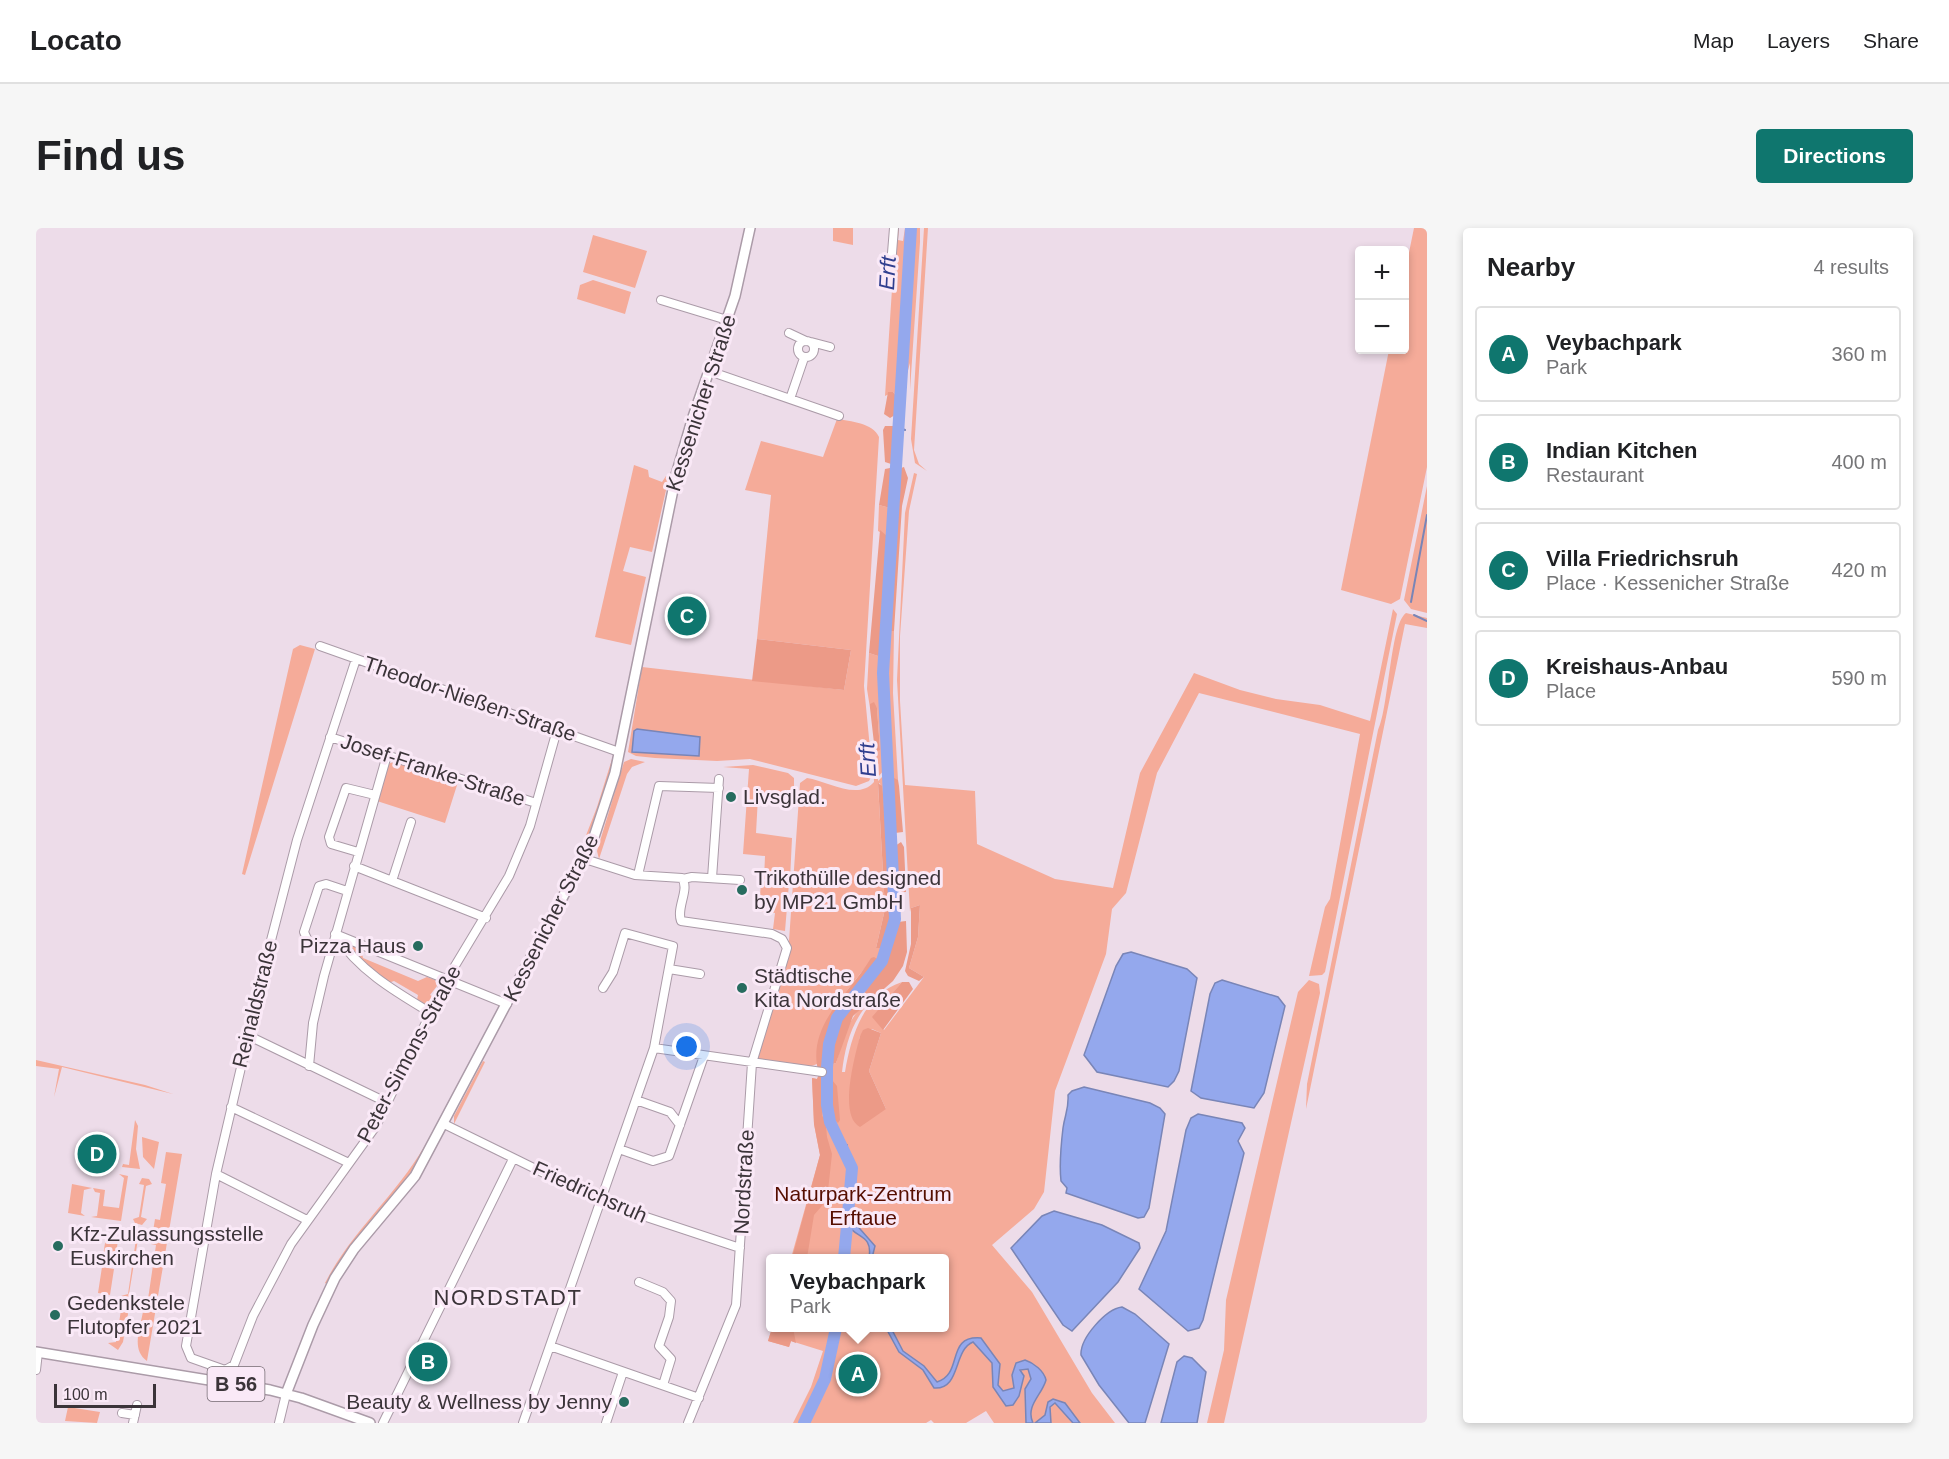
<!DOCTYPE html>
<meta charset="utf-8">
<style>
body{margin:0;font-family:Helvetica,sans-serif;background:#f6f6f6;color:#202124}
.controls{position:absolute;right:18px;top:18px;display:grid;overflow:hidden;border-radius:6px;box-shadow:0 3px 9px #0003}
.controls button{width:54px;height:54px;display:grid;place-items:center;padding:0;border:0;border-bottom:2px solid #e0e0e0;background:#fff;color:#202124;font:30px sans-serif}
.scale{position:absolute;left:18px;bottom:15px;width:102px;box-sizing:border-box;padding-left:6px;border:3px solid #3b3439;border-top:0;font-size:16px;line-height:21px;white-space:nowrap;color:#3b3439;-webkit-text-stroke:4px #fae9f7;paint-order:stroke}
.you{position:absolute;left:651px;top:819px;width:21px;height:21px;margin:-15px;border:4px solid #fff;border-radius:50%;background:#1a73e8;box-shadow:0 0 0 9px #1a73e833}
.badge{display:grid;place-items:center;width:39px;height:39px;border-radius:50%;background:#0f766e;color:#fff;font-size:20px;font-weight:700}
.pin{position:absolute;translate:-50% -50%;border:3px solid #fff;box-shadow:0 2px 6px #0006}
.popup{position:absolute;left:730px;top:1026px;width:183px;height:78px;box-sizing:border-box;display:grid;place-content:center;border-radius:6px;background:#fff;filter:drop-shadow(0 2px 4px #0005);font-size:20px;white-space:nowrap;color:#757577}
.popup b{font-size:22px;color:#202124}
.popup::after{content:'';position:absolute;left:50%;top:100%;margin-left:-12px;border:12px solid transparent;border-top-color:#fff}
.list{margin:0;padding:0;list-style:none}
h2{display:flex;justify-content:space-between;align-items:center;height:78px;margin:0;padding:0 24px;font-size:26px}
h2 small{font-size:20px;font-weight:400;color:#757577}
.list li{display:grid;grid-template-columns:39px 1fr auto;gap:18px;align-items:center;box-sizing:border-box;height:96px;margin:0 12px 12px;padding:0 12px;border:2px solid #e0e0e0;border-radius:6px}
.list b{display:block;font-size:22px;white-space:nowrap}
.list p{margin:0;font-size:20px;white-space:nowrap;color:#757577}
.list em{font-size:20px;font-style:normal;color:#757577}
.map{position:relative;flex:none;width:1391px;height:1195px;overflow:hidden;border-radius:6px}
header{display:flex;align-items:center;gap:36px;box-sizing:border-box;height:84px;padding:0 30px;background:#fff;border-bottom:2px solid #e0e0e0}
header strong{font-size:28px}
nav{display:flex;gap:33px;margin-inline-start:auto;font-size:21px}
.intro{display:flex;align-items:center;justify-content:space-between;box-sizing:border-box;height:144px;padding:0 36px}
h1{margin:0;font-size:42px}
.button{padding:15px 27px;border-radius:6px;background:#0f766e;color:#fff;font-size:21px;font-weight:700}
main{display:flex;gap:36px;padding:0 36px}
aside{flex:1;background:#fff;border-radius:6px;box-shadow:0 3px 9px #0003}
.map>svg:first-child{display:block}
.green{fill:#f5ab99;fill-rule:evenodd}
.forest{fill:#ec9a87}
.water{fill:#94a8ed;stroke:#7985b7;stroke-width:1.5}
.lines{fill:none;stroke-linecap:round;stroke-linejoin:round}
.stream{stroke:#7985b7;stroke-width:2}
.river{stroke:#94a8ed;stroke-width:12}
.minor-casing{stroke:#ab9ba8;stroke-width:10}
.major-casing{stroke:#ab9ba8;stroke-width:12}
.minor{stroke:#fff;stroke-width:8}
.major{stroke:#fff;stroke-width:9}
.poi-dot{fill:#276c5f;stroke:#fae9f7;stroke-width:2}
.labels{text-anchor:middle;stroke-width:6;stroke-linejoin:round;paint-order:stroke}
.shield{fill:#fae9f7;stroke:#746a72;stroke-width:1.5}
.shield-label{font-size:20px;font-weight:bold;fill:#3b3439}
.street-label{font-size:21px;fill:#3b3439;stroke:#fae9f7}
.poi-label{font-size:21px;fill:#3b3439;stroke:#fae9f7;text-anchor:start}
.park-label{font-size:21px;fill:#560e00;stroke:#fae9f7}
.water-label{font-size:22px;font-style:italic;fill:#303f8f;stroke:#fae9f7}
.neighbourhood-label{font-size:22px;letter-spacing:1.5px;fill:#3b3439;stroke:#fae9f7}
</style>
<header>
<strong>Locato</strong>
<nav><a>Map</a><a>Layers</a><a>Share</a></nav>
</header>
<div class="intro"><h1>Find us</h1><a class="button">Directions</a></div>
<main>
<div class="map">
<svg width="1391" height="1195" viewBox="0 0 1391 1195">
<rect width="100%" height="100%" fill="#eddce9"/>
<!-- green -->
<path class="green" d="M797 0H817V17L797 13Z
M860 0H863L862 12 867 13 869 0H872L861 169 857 164 849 168Z
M877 0H884V14L874 162V135L866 164Z
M888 0H892L878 222 883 236 891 243 879 235 875 211Z
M1378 0H1391V239L1364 371 1355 376 1305 362 1353 122H1368L1369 44Z
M557 7 611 23 599 60 547 44Z
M557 52 595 64 589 86 541 71 544 57Z
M801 191C814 193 837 195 843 209L828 458 835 531 836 547 833 553 820 558 714 531 681 533 619 530 600 528 592 524 606 439 808 462 815 422 721 411 735 267 709 262 725 213 787 229Z
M598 237 612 242 613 249 626 254 630 248 633 249 616 324 594 319 587 343 610 349 595 417 559 409Z
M878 245 881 246 873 283 864 408V473L869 557 939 563 941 616 1019 651 1077 660 1104 545 1158 445 1204 462 1240 471 1284 477 1334 493 1357 381 1361 386 1289 744 1286 747 1273 748 1289 679 1294 671 1324 506 1163 465 1121 545 1090 665 1076 681 1070 726 1019 863 1008 964 998 981 956 1017 996 1064 1056 1165 1079 1195H958L950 1183 930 1195H898L895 1192 890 1195H757L775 1159 787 1123 755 1113 753 1119 732 1113 736 1100H909V1030H755L784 927 778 896 776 850 781 851 786 843H793L794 837 800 835C808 811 811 786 836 772 816 791 809 818 806 844H809C815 808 827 767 866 754L837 789 848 802 888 749 873 740 882 709 884 677 875 680 874 684 861 452 869 285ZM836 801 845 805 833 843 850 881 813 870 824 808Z
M1391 258V385L1375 381 1368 372Z
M843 277 854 280 851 308 842 303Z
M1370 385 1391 390V400L1369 396 1270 881 1271 856 1342 502C1353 480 1354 396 1370 385Z
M852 403H858L857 465 862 552 855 553 850 460Z
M264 417 279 421 209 647 206 646 257 421Z
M833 425 842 428 846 425 844 463 849 541 842 549V553L849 546 853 611 844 555 842 556 849 681 840 720H849C841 738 838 729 828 741 803 772 785 794 781 836L770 840 720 831 752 727 764 555 771 550C791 553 822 573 838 554L837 522H844L841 480 834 476V480L831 461Z
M577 528V537L557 602 537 641 561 579Z
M595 531 609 534 596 539 591 546 563 631 561 623 588 534Z
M357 534 422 554 409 595 341 573 352 536Z
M717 537 752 545 758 550V570L722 569 720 605 756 610 754 652 728 651 729 628 707 626 713 541 687 539Z
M725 653 753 655 749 703 737 701 739 685 723 683Z
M314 716 325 720 327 730 382 753 391 749 399 752 401 758 394 767 396 768 393 776 390 777 381 772 382 767 358 753 352 755 311 718Z
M1273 752 1283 756 1284 765 1188 1195H1171L1188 1122 1190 1072 1262 764Z
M0 832 109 857 137 866 26 839 18 869 23 841 0 838Z
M447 833 449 834 418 896V888Z
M99 892 102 898 100 921 104 941 86 939 87 936 93 937Z
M394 908 376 946 292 1057 289 1055C317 1000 366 963 394 908Z
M106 909 123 914 118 941 107 929Z
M130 924 146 926 111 1133C89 1117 114 1084 106 1070L112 1071 120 1017 115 1016 119 991 124 992 130 956 125 955Z
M83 946 92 948 85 993 55 989 61 988 64 965 59 964 57 960 69 962 67 978 83 980 88 950Z
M106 950 113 951 116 956 110 958 105 989 111 991 106 997 99 995 97 991 103 989 108 957 103 956Z
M36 956 56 960 48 962 45 985 49 988 32 985Z
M98 1004 106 1005 108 1010 102 1011 93 1066 98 1067 94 1073 88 1072 85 1068 92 1066 100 1011 94 1010Z
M70 1009 82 1011 79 1036 66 1034Z
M66 1039 78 1041 74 1067 62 1065Z
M85 1082 91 1083 92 1086 87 1114 82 1122 72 1115 80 1114Z
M32 1179 64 1184 61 1195 29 1193Z"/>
<!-- forest -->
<path class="forest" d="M857 164 861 169 859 187 854 190 848 186 852 164Z
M849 198H859L855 236 849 234 847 202Z
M868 239 872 250 866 278 858 403H852L861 251 862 241Z
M854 240 856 244 854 280 843 277 849 241Z
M844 302 851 308 846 425 842 428 833 425Z
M721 411 815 422 808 462 716 453Z
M838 474 841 480 844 522 839 524 834 480V476Z
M858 550 862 552 863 558 867 604 859 605 855 553Z
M842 555 846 558C848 572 848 586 850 600 856 639 862 681 849 720H840L849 681Z
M865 614 868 619 870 664H862L859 618Z
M884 677 882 709 873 740 888 749 883 753 872 748 869 743 875 716V680Z
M870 693 871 724 867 738 857 753 817 788 800 835 794 837 798 807 805 790 848 735 862 694Z
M838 729 843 732C832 751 816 763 804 780 791 797 789 822 787 843L782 842C771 796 815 764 835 730Z
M866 754H873L877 761 847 802 836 789Z
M832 800 845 805 833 843 850 881 824 899C802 888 819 828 824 808L827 802Z
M783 846H788L786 889 789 885 791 909 796 926 791 972 778 987 771 1030H756L784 927 778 896 776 850 781 851Z
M796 852 801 858 804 892 802 895C790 886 793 867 793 853Z
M736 1100H757L760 1115 755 1113 753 1119 732 1113Z"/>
<!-- water -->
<path class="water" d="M601 501 664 509 663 528 596 524 598 503Z
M1095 724 1151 741 1161 750 1143 843 1138 853 1132 859 1061 844 1048 827 1080 738 1087 726Z
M1186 752 1242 769 1249 778 1228 865 1218 880 1165 870 1155 863 1174 766 1179 755Z
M1048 859 1114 875 1124 880 1129 886 1113 980 1108 989 1102 990 1030 965 1031 960 1025 953C1023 936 1025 917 1027 900 1029 886 1033 881 1032 867L1036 863Z
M1162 886 1206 895 1209 900 1202 913 1208 925 1167 1092 1163 1100 1152 1103 1103 1061 1130 1003 1150 902 1155 890Z
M813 969 817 993 839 1018 836 1030H833C837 1006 820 1011 811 996 808 991 809 982 808 976Z
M1018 983 1066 997 1103 1015 1104 1020 1082 1054 1036 1103 1027 1097 975 1020 1006 988Z
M1086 1079 1099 1086 1133 1116 1109 1195H1093L1063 1157 1045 1127C1044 1110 1070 1081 1086 1079Z
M850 1100H855L867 1123 888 1138 901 1154C928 1146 909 1107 945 1110L964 1136 962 1157 967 1163 978 1160 976 1147 980 1135 989 1132C998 1135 1008 1143 1010 1152 1006 1167 989 1178 997 1195H990L989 1161 995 1151 992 1141 984 1142 988 1148 983 1168 977 1177 970 1178 957 1159 956 1135 937 1114C917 1122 925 1162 898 1160L887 1142 863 1124Z
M1148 1128 1156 1130 1170 1144 1161 1195H1125L1141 1134Z
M1017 1171 1029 1175 1044 1195H1037L1019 1175 1014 1179 1015 1195H999L1009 1187 1012 1174Z"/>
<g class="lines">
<!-- stream -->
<path class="stream" d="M862 199 869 202
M1375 374 1391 287
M1378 387 1391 393
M805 920 811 917"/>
<!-- river -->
<path class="river" d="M812 986 816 940 794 894 791 877V839L793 816 801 790 846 733 859 691 847 445 875 0
M808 1030 812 987
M768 1195 789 1151 800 1100"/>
<!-- minor casing -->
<g class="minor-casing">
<path id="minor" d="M854 50 858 0
M625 72 691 92
M753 105 770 113
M762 121a8 8 0 1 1 16 0a8 8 0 1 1-16 0Z
M775 114 794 119
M673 143 803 188
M754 171 768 130
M284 418 583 524
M320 431 261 612 233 720 180 946 150 1118 155 1130 189 1142 198 1137 217 1088 255 1016 340 898 411 751 473 648 494 598 521 502
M294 509 500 575
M322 624 295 616 293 609 310 560 339 567
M549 631 599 647 646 650C654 662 640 679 645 693L736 706 746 711 751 720 716 835 700 1077 652 1195
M318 638 450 690
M602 647 623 558 683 560
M676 650 683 551
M647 651 656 649 704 652
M356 653 375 594
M299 706 471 776
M300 707C322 742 360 764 395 785
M295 720 272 713 268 704 283 658 290 656 311 663
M633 741 664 746
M211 807 352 875
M618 820 786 844
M273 838 277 795 288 748 351 527
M600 872 634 884 644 897
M195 879 313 935
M408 896 571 976 704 1020
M583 921 617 933 633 928 668 828
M180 946 271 992
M603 1054 627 1064 635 1073 633 1089 623 1118 635 1131 627 1157
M514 1118 663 1170
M0 1142 2 1124
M86 1185 99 1187
M97 1195 101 1177
M243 1195 250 1166
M347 1195 477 931
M487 1195 618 820 637 718 589 705 577 744 567 760
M570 1195 587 1144"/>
</g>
<!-- major casing -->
<g class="major-casing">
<path id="major" d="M0 1124 234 1162 265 1170 334 1195
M250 1166 277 1097 299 1050 318 1021 379 948 557 612 579 545 640 247 657 189 699 68 714 0"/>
</g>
<!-- minor -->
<use href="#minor" class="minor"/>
<!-- major -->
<use href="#major" class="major"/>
</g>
<!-- markers -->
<g class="poi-dot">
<circle cx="695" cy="569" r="6"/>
<circle cx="706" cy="662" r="6"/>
<circle cx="382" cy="718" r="6"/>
<circle cx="706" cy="760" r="6"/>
<circle cx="22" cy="1018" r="6"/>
<circle cx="19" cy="1087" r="6"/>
<circle cx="588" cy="1174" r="6"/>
</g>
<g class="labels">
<!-- shield labels -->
<rect class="shield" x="171.5" y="1139" width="57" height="34" rx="4.5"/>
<g class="shield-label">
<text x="200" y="1163">B 56</text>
</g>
<!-- street labels -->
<g class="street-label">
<text transform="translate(665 175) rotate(-72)" y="7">Kessenicher Straße</text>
<text transform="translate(434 471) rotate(19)" y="7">Theodor-Nießen-Straße</text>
<text transform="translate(397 542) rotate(18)" y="7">Josef-Franke-Straße</text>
<text transform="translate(515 690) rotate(-63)" y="7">Kessenicher Straße</text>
<text transform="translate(219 776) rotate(-76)" y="7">Reinaldstraße</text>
<text transform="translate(373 826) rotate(-62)" y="7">Peter-Simons-Straße</text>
<text transform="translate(708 954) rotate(-87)" y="7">Nordstraße</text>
<text transform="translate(554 964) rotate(24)" y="7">Friedrichsruh</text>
</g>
<!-- poi labels -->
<g class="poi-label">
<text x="707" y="576">Livsglad.</text>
<text x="718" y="657">Trikothülle designed<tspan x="718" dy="24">by MP21 GmbH</tspan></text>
<text x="370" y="725" text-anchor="end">Pizza Haus</text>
<text x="718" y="755">Städtische<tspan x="718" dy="24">Kita Nordstraße</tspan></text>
<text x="34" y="1013">Kfz-Zulassungsstelle<tspan x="34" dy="24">Euskirchen</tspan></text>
<text x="31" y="1082">Gedenkstele<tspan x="31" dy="24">Flutopfer 2021</tspan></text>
<text x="576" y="1181" text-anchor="end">Beauty &amp; Wellness by Jenny</text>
</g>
<!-- park labels -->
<g class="park-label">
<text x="827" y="973">Naturpark-Zentrum<tspan x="827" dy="24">Erftaue</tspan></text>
</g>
<!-- water labels -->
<g class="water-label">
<text transform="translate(851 45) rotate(-87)" y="8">Erft</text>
<text transform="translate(831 532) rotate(-93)" y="8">Erft</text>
</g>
<!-- neighbourhood labels -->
<g class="neighbourhood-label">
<text x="472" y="1077">NORDSTADT</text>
</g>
</g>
</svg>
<div class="controls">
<button>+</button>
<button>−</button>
</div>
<div class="scale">100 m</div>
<div class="you"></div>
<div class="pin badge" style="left:822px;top:1146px">A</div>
<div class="popup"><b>Veybachpark</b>Park</div>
<div class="pin badge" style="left:392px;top:1134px">B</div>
<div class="pin badge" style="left:651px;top:388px">C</div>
<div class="pin badge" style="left:61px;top:926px">D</div>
</div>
<aside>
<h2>Nearby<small>4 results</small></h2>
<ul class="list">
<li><span class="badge">A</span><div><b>Veybachpark</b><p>Park</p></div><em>360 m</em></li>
<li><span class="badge">B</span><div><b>Indian Kitchen</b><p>Restaurant</p></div><em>400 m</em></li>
<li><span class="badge">C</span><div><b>Villa Friedrichsruh</b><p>Place · Kessenicher Straße</p></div><em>420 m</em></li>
<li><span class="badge">D</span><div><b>Kreishaus-Anbau</b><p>Place</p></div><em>590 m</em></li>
</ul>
</aside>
</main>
